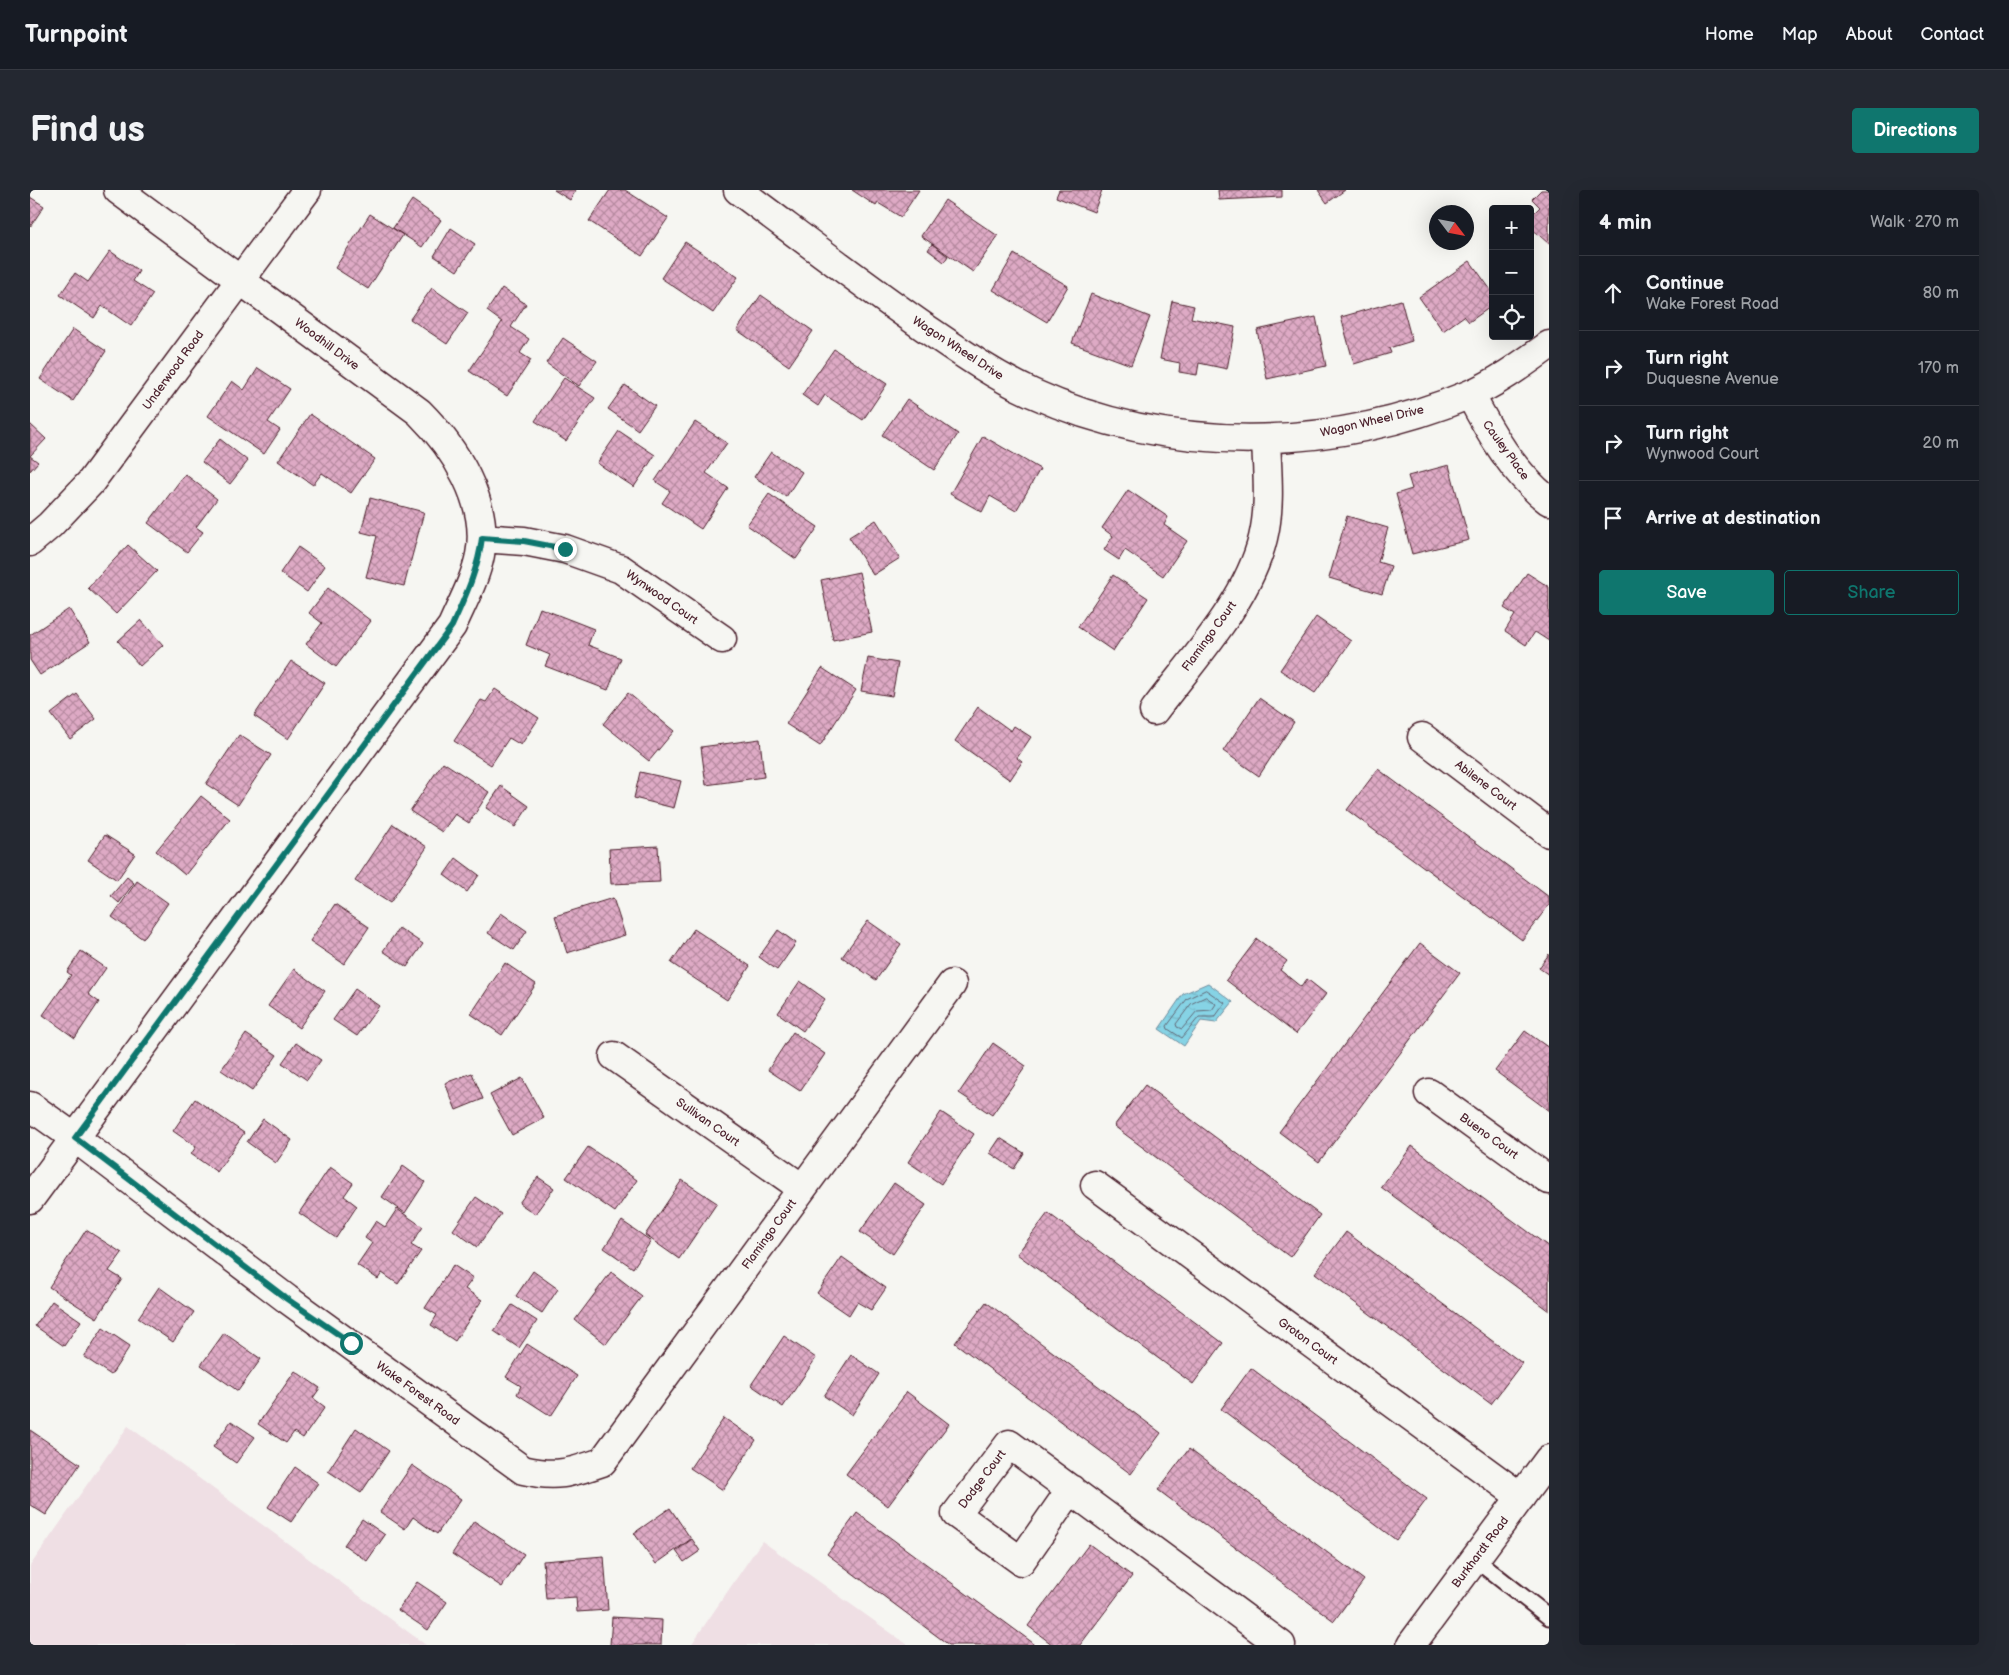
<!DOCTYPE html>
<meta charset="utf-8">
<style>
body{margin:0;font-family:"Balsamiq Sans",sans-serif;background:#242831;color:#f1f3f6}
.controls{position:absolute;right:15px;top:15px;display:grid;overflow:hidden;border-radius:5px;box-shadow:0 5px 20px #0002}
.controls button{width:45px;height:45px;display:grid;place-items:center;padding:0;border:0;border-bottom:1px solid #363941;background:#171b24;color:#f1f3f6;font:25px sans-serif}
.compass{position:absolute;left:1399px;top:15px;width:45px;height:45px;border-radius:50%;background:#171b24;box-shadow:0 5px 20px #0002;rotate:122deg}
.stop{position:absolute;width:15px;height:15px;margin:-11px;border:4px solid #0f766e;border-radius:50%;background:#fff}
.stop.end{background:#0f766e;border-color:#fff;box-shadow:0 1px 5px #0008}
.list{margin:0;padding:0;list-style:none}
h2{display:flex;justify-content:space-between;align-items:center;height:65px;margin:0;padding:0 20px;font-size:21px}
h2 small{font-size:16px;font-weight:400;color:#9ea1a6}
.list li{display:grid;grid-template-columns:32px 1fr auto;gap:15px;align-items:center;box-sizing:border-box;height:75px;padding:0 20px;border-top:1px solid #363941}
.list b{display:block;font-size:19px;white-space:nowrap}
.list p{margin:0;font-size:16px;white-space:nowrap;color:#9ea1a6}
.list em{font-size:16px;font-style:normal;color:#9ea1a6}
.actions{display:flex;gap:10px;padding:15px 20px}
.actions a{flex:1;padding:11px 0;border:1px solid #0f766e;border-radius:5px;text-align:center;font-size:18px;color:#0f766e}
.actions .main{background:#0f766e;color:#fff}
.icon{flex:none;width:28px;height:28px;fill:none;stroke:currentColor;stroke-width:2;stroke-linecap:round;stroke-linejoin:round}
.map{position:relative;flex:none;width:1519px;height:1455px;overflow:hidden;border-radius:5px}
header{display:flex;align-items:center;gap:30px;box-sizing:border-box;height:70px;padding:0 25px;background:#171b24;border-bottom:1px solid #363941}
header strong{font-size:24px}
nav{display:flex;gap:28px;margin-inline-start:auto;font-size:18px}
.intro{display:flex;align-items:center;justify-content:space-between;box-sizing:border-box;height:120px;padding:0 30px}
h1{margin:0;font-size:35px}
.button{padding:12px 22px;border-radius:5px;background:#0f766e;color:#fff;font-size:18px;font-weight:700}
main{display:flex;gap:30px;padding:0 30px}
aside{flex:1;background:#171b24;border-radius:5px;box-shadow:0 5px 20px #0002}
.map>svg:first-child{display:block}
.built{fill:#efdfe4}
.water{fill:url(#water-ripples);stroke:#6e8b9b}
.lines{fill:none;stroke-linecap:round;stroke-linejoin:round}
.shore{stroke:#626775;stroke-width:1}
.building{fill:url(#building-cross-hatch);stroke:#4a1f2b}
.lane-casing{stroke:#4a1f2b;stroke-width:19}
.street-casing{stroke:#4a1f2b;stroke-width:31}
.secondary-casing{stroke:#4a1f2b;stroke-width:31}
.lane{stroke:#f6f6f2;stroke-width:15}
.street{stroke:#f6f6f2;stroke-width:28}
.secondary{stroke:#f6f6f2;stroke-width:28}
.route{stroke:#0f766e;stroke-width:6}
.labels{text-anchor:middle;stroke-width:4.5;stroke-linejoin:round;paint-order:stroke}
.street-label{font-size:12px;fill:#4a1f2b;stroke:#f6f6f2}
</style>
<header>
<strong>Turnpoint</strong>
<nav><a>Home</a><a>Map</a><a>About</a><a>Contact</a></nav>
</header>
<div class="intro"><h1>Find us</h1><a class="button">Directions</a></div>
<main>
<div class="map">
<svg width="1519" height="1455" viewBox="0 0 1519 1455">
<defs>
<pattern id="water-ripples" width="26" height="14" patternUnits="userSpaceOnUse" patternTransform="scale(1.25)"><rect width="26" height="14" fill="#86d3e5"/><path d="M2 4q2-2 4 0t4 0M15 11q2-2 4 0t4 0" fill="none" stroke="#75b5c5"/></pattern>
<pattern id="building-cross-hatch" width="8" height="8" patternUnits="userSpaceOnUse" patternTransform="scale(1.25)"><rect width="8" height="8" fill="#deaac5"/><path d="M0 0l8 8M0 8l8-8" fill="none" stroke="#b68aa0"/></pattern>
</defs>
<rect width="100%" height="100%" fill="#f6f6f2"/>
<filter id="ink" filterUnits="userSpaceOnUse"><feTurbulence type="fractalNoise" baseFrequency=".02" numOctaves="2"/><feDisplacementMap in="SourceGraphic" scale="10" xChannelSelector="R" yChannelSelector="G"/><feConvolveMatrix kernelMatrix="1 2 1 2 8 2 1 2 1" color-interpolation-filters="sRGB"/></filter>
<g filter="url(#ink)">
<!-- built -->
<path class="built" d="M98 1236 396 1455H0V1376Z
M732 1351 878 1455H661Z"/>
<!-- water -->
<path class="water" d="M1178 793 1203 812 1186 833 1171 831 1154 856 1129 839 1153 804Z"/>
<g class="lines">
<!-- shore -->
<path class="shore" d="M1176 800 1195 813 1185 827H1169L1152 848 1138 839 1137 836 1157 809Z
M1176 807 1186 814 1182 820 1167 821 1152 839 1147 837 1146 834 1161 814Z"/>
</g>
<!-- building -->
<path class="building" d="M524 0H546L540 10Z
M580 0H595L638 28 612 66 559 31Z
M822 0H889L871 27 848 13 846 16Z
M1029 0H1072L1064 22 1026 7Z
M1188 0H1252V7L1189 10Z
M1288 0H1315L1297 13Z
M1511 0H1519V54L1500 37V27L1510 17 1502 9Z
M0 7 14 16 0 37Z
M382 10 411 30 392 57 363 38Z
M915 10 968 46 943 82 891 46Z
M340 24 373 45 338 99 305 78Z
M421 38 445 54 427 81 404 66Z
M655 52 708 87 683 123 631 88Z
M902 54 918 66 914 72 898 60Z
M80 61 109 81 103 91 123 104 101 136 72 116 64 128 30 105 45 83 58 92Z
M984 64 1038 96 1017 132 963 100Z
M1440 71 1463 103V115L1439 132 1434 126 1413 141 1389 107Z
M402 98 438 123 417 154 380 129Z
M472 98 496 114 481 137 499 149 490 163 501 170 477 206 439 181 472 132 457 121Z
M1061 104 1120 127 1101 175 1042 153Z
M731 105 783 141 759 176 707 140Z
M1371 110 1382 151 1359 158 1361 163 1324 174 1311 127Z
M1142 111 1164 116 1161 128 1205 137 1197 179 1169 173 1167 185 1149 182 1150 173 1130 169Z
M1286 127 1296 176 1237 189 1227 140Z
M43 139 76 161 43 211 10 189Z
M533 148 567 171 549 196 516 173Z
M804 159 857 194 833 230 795 205 788 216 772 205Z
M228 178 260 199 238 232 250 240 234 264 178 226 202 191 214 200Z
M534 188 565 208 536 251 505 231Z
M595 195 625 216 608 240 578 219Z
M877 209 928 244 904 280 852 245Z
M280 224 345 269 321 303 292 283 283 295 248 271Z
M665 232 697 253 676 283 698 298 671 339 632 313 640 301 625 291Z
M0 234 16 249 0 266 8 272 0 281Z
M589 241 625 265 604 297 567 273Z
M953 246 1010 279 986 321 960 306 952 322 920 304Z
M190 249 218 271 200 294 172 272Z
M741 262 772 282 756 307 724 287Z
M1419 275 1439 350 1382 364 1366 304 1382 299 1378 286Z
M155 284 187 309 166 337 173 342 157 362 118 333Z
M1098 300 1138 327 1134 335 1157 351 1133 386 1095 360 1089 370 1074 360 1083 346 1072 338Z
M739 304 788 337 766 369 717 335Z
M340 308 394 322 374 396 336 387 347 346 331 342Z
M1317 326 1358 338 1348 372 1361 376 1352 404 1299 388Z
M846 330 870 368 843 385 819 347Z
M98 355 127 381 86 424 58 398Z
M268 357 295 376 277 402 250 383Z
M829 382 842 442 803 450 791 390Z
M1497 383 1519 397V451L1505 442 1496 455 1475 441 1485 425 1474 418Z
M1083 385 1118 408 1083 461 1048 437Z
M298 398 341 431 306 477 276 454 292 433 279 423Z
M510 418 564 439 558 455 591 468 578 500 515 476 520 465 496 455Z
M39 419 60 452 10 485 0 470V445Z
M1286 427 1321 451 1285 503 1250 480Z
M111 430 133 455 110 476 88 451Z
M838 468 868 473 862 506 831 501Z
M261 471 295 493 258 549 224 526Z
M792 478 826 500 790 556 756 534Z
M465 499 509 528 491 555 479 548 461 575 424 551 451 510 456 512Z
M598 503 644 541 619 571 573 534Z
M47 504 66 529 40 549 21 524Z
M1229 508 1264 532 1229 586 1193 561Z
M948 517 981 541 984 536 1001 547 987 568 992 572 980 590 925 551Z
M209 545 241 565 208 615 176 594Z
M730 549 734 587 676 595 671 557Z
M413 572 459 602 439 633 425 624 412 642 380 621Z
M1348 579 1519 707V715L1492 750 1317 620Z
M610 582 651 591 644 618 604 608Z
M471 596 499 616 485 637 456 618Z
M171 606 200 629 155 685 126 661Z
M363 634 397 657 360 713 325 691Z
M75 645 105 664 87 690 58 670Z
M628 656 630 692 581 694 579 659Z
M426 668 449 685 437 702 414 685Z
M97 687 104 693 89 713 81 706Z
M107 691 138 713 113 749 82 727Z
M583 708 595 745 537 763 525 726Z
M305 714 339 737 314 774 280 751Z
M471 723 497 741 484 760 458 743Z
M838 731 871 754 846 790 812 767Z
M369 738 393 754 377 777 353 761Z
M664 739 720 776 697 810 641 773Z
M748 740 766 753 747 780 729 767Z
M1227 749 1257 771 1250 780 1271 797 1277 789 1296 804 1266 844 1196 790Z
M1390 753 1430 783 1289 972 1249 942Z
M51 761 76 778 58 804 69 812 45 848 13 825 41 785 37 782Z
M1519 764V785L1509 778Z
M475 773 506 794 472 845 441 824Z
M264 779 295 801 269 838 238 816Z
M770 791 795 809 773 841 748 823Z
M325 799 349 816 327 846 303 830Z
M1495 841 1519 858V921L1465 881Z
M763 842 795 864 770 901 738 880Z
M216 844 247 865 222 901 191 880Z
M266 853 291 870 277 890 252 873Z
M963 853 996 876 962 925 929 903Z
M442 883 453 909 426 920 415 893Z
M492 888 514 928 482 945 460 905Z
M1115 895 1290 1025 1260 1067 1084 936Z
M165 909 214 943 187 982 161 964 166 957 143 941Z
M911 922 944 944 911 994 878 972Z
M233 929 262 950 246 973 217 952Z
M970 948 994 963 984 979 960 963Z
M1382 956 1519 1057V1121L1351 997Z
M558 957 607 990 585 1022 536 988Z
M373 976 395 992 375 1023 352 1007Z
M300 977 323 993 314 1006 327 1016 306 1048 269 1023Z
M508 987 524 998 505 1024 489 1013Z
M652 990 687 1013 649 1069 615 1045Z
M864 993 896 1015 863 1064 830 1042Z
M446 1007 471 1024 447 1057 423 1040Z
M367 1019 393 1037 381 1055 391 1061 368 1094 352 1083 348 1089 327 1075 342 1053 335 1048 346 1031 355 1037Z
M1018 1023 1193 1153 1163 1194 987 1064Z
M592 1031 621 1051 603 1078 574 1058Z
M56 1040 92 1063 79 1081 92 1089 67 1128 19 1097Z
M1316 1042 1492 1173 1461 1214 1285 1083Z
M812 1067 856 1098 841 1120 827 1112 819 1125 787 1103Z
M423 1075 443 1088 435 1099 452 1110 425 1151 401 1135 407 1125 395 1118Z
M503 1081 528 1099 512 1123 486 1106Z
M581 1082 612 1106 576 1154 545 1130Z
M129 1097 164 1122 143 1152 108 1128Z
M22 1111 51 1131 34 1156 5 1136Z
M956 1112 1131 1243 1101 1284 925 1153Z
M482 1115 507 1131 489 1158 464 1141Z
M73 1138 100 1156 81 1185 54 1167Z
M194 1143 231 1169 208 1201 171 1175Z
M754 1146 786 1168 753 1217 721 1195Z
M497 1154 547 1186 521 1226 487 1204 491 1196 476 1187Z
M821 1165 849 1184 822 1225 794 1206Z
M1221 1178 1397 1309 1366 1350 1191 1219Z
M265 1181 290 1198 283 1208 295 1217 273 1248 264 1242 256 1253 228 1234Z
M877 1202 919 1234 858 1316 816 1284Z
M694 1228 726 1250 693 1300 660 1278Z
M201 1231 225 1247 206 1273 183 1257Z
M326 1238 359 1261 331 1303 298 1281Z
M0 1240 50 1274 16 1325 0 1315Z
M1159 1259 1334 1390 1304 1431 1128 1300Z
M382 1275 431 1309 407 1344 383 1327 375 1339 350 1322Z
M265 1277 288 1293 261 1332 238 1317Z
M640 1318 661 1349 626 1374 604 1343Z
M827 1323 1003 1453 1002 1455H919L797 1364Z
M332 1329 355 1345 337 1371 314 1355Z
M444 1331 494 1364 472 1397 422 1364Z
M662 1349 670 1361 654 1372 646 1361Z
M1059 1354 1102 1386 1050 1455H1023L998 1436Z
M574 1366 578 1420 547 1422 546 1407 516 1409 513 1371Z
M387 1392 417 1412 398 1440 368 1420Z
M582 1427 632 1430 631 1455H580Z"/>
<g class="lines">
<!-- lane casing -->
<g class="lane-casing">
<path id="lane" d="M1445 1369 1519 1427"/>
</g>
<!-- street casing -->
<g class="street-casing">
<path id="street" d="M708 0C770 46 831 93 894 137 929 161 963 185 1002 203 1138 265 1301 262 1438 205 1467 193 1494 173 1519 155
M1440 204C1460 243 1484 284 1519 311
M452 348 494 351 535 359 591 379 692 449
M0 352 20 335 60 293 277 0
M1124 521C1163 469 1218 411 1233 348 1241 315 1237 281 1236 249
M1392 547 1519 643
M584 866 772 998
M1399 903 1519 990
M0 916 45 948 257 1109 493 1280C526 1288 540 1283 572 1272L922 794
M1065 995 1491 1307
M0 1009 422 436C432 413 445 390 450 365 460 312 424 257 389 222L88 0
M1041 1299 991 1371 926 1324 979 1254 1251 1455"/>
</g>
<!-- secondary casing -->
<g class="secondary-casing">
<path id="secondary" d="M1381 1455 1519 1269"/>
</g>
<!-- lane -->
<use href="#lane" class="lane"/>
<!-- street -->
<use href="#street" class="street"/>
<!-- secondary -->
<use href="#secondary" class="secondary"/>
</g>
</g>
<g class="lines" filter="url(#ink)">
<!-- route -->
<path class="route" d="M321 1153 257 1109 45 948 422 436C435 407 448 380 452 348L494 351 535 359"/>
</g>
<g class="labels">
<!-- street labels -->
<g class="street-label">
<text transform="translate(297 154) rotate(37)" y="4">Woodhill Drive</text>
<text transform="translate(928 158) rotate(33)" y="4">Wagon Wheel Drive</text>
<text transform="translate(143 180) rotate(-54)" y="4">Underwood Road</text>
<text transform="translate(1342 231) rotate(-13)" y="4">Wagon Wheel Drive</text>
<text transform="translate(1476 260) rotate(54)" y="4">Cauley Place</text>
<text transform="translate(632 407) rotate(35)" y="4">Wynwood Court</text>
<text transform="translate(1179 446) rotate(-54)" y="4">Flamingo Court</text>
<text transform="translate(1456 595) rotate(37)" y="4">Abilene Court</text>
<text transform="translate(678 932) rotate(35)" y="4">Sullivan Court</text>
<text transform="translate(1459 946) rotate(36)" y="4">Bueno Court</text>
<text transform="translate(739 1044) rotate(-54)" y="4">Flamingo Court</text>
<text transform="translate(1278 1151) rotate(36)" y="4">Groton Court</text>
<text transform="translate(388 1203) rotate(36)" y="4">Wake Forest Road</text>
<text transform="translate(952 1289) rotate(-53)" y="4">Dodge Court</text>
<text transform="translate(1450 1362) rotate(-53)" y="4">Burkhardt Road</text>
</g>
</g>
</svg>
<div class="controls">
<button>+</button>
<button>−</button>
<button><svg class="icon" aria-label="locate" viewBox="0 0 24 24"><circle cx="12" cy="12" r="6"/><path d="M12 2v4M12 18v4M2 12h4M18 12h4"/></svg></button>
</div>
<svg class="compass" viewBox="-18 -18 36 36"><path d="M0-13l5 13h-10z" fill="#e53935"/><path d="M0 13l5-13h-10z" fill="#9ea1a6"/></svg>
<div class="stop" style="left:321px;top:1153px"></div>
<div class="stop end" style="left:535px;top:359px"></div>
</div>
<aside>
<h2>4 min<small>Walk · 270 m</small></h2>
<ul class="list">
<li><svg class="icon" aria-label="ahead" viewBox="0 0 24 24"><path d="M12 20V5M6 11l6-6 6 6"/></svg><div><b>Continue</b><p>Wake Forest Road</p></div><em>80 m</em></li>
<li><svg class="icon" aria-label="right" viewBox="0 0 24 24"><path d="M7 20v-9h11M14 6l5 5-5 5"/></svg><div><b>Turn right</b><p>Duquesne Avenue</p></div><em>170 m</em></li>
<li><svg class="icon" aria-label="right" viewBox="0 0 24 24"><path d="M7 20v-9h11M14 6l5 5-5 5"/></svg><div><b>Turn right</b><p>Wynwood Court</p></div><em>20 m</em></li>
<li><svg class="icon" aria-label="arrive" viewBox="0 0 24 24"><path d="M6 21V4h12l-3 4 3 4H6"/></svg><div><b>Arrive at destination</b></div></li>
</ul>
<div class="actions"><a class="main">Save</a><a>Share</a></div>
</aside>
</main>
